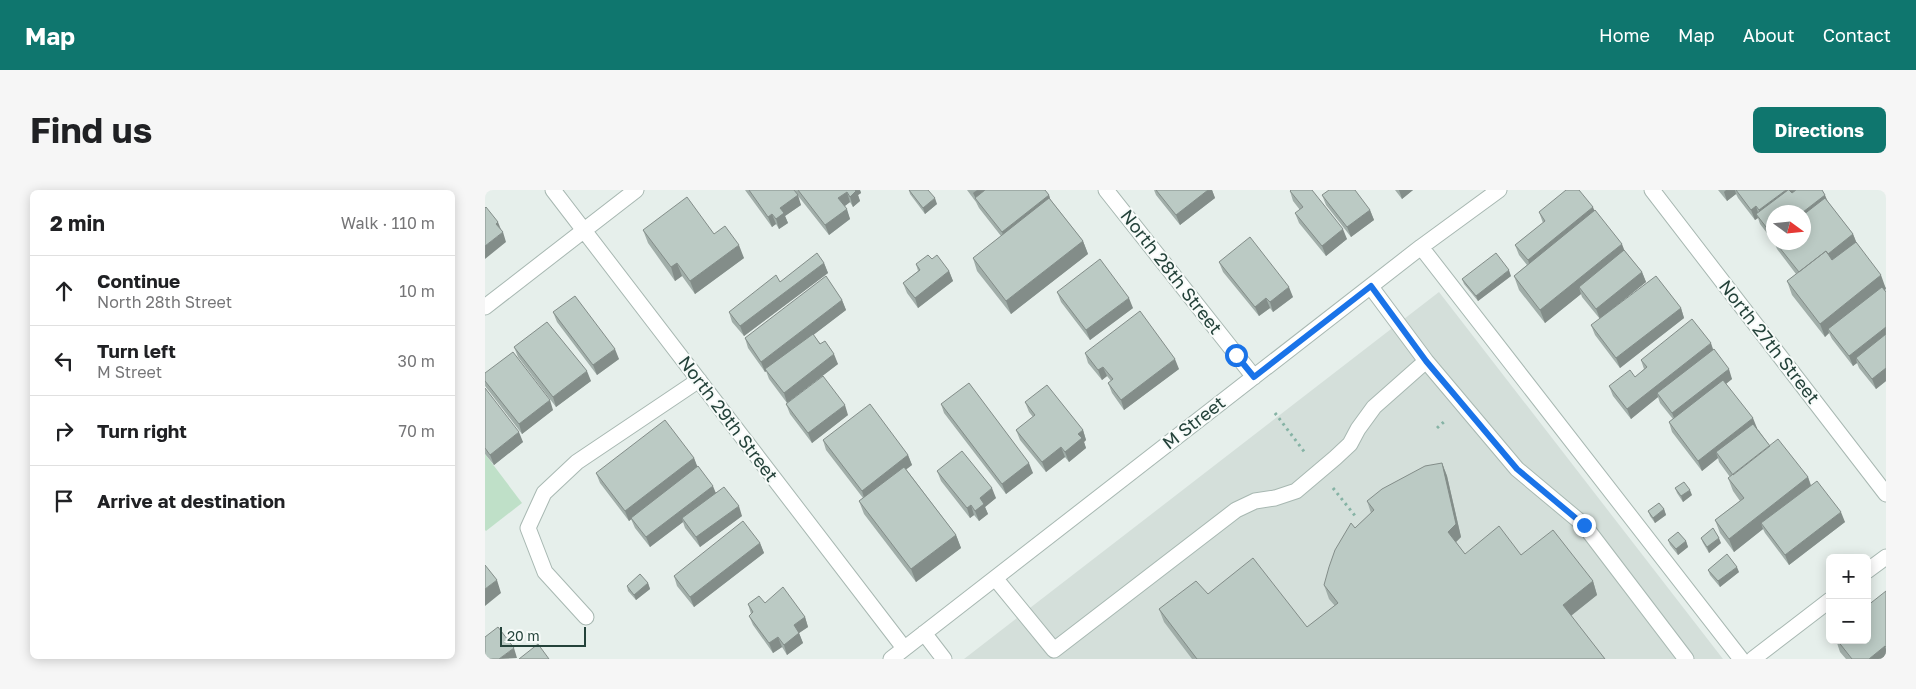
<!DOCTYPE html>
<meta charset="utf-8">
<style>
body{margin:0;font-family:"Golos Text",sans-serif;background:#f6f6f6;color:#202124}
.controls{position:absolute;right:15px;bottom:15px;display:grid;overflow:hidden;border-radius:8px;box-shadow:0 2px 12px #0003}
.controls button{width:45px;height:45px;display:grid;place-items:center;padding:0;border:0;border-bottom:1px solid #e0e0e0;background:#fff;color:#202124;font:25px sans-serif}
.compass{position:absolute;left:1281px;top:15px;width:45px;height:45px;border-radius:50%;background:#fff;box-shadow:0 2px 12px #0003;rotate:105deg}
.scale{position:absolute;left:15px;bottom:12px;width:86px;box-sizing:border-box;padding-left:5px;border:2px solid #24423a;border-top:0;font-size:14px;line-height:18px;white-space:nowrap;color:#24423a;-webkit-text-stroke:4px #f7fbf9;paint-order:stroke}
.stop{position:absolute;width:15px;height:15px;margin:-11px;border:4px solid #1a73e8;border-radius:50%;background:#fff}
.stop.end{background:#1a73e8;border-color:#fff;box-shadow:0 1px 5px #0008}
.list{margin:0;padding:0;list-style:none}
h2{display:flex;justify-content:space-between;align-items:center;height:65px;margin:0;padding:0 20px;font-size:21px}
h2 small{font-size:16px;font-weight:400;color:#757577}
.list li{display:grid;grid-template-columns:32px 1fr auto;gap:15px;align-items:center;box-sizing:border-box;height:70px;padding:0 20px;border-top:1px solid #e0e0e0}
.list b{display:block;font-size:19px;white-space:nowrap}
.list p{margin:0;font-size:16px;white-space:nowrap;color:#757577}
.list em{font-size:16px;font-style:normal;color:#757577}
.icon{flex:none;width:28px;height:28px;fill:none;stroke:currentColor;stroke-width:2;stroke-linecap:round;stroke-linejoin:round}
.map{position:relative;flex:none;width:1401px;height:469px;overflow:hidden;border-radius:8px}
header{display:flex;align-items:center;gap:30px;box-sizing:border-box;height:70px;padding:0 25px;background:#0f766e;color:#fff}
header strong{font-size:24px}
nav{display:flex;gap:28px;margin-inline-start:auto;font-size:18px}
.intro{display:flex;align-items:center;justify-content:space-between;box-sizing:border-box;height:120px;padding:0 30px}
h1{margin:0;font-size:35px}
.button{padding:12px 22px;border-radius:8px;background:#0f766e;color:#fff;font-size:18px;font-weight:700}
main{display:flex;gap:30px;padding:0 30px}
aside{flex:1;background:#fff;border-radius:8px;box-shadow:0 2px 12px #0003}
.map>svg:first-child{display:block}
.built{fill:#d4dfda}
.green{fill:#bfe0c8}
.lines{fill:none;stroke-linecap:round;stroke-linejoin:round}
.minor-casing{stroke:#a8b8b2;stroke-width:17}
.path{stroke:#86b3a5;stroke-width:3;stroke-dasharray:2.5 4;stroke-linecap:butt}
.minor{stroke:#fff;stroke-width:15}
.wall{fill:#a1aea9}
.shaded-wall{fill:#838d89}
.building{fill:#bbcac4;stroke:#838d89}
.route{stroke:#1a73e8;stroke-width:6}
.labels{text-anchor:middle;stroke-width:4;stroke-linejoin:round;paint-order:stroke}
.street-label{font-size:18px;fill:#24423a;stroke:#f7fbf9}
</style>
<header>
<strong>Map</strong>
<nav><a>Home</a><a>Map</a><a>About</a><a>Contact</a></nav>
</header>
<div class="intro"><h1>Find us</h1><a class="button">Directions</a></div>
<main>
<aside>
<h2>2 min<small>Walk · 110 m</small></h2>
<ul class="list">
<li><svg class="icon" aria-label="ahead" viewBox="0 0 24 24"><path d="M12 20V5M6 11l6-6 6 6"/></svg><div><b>Continue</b><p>North 28th Street</p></div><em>10 m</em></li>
<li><svg class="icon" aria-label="left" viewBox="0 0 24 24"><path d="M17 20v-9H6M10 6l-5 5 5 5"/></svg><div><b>Turn left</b><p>M Street</p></div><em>30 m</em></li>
<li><svg class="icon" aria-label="right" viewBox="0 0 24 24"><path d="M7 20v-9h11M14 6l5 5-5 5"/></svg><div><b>Turn right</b></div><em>70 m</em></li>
<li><svg class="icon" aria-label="arrive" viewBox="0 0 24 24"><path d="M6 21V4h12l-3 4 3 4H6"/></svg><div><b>Arrive at destination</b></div></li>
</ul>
</aside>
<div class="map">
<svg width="1401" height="469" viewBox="0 0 1401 469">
<rect width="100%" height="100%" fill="#e6efeb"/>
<!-- built -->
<path class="built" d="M954 102 1238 469H479Z"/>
<!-- green -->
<path class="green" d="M0 264 37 313 1 341 0 340Z"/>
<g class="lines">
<!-- minor casing -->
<g class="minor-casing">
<path id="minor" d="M68 0 419 458
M621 0 769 187
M1167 0 1401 304
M936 57 1256 469
M886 97 941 171 1032 279 1099 335 1201 469
M0 117 151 0
M1382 381 1401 367
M510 388 569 460 751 320 770 311 790 308 811 301 850 268 865 254 873 239 889 217 941 171
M101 427 60 382 43 338 59 303 92 272 214 190
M439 443 459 469
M406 469 936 57 1014 0
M1268 469 1345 410"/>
</g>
<!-- path -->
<path class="path" d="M790 223 821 264
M952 238 961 230
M848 298 871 327"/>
<!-- minor -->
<use href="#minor" class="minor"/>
</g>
<!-- wall -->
<path class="wall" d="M260 0H375L376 3 373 5 375 11 368 17 365 12 360 16 365 29 344 45 310 2 316 15 300 26 303 33 294 39 291 34 287 37Z
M424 0 452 14 440 24 425 4Z
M482 0H560L564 5 565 9 598 51 603 64 526 124 492 81 488 68 516 46 494 18 491 12Z
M669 0H727L730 8 695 35 671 5Z
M910 0H928L917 9Z
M1233 0H1337L1343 12 1368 44 1372 54 1401 98 1400 100 1401 101V191L1391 199 1374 178 1372 173 1368 176 1347 149 1344 143 1340 147 1307 105 1302 91 1311 84 1292 59 1289 52H1318L1288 22V51L1275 34 1273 28 1270 30 1253 8 1251 4 1242 11Z
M805 1 862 49 841 66 814 33 810 23 815 20 808 11Z
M837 5 885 20 889 30 866 47 841 15Z
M1109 21 1139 60 1157 82 1161 92 1115 129 1097 107 1096 104 1060 133 1034 100 1029 86 1042 75 1034 65 1030 55 1058 33 1054 22Z
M158 40 229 44 259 68 210 104 197 86 190 91 163 53Z
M734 72 808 107 788 122 785 118 774 126 738 82Z
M339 73 343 83 259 146 247 132 244 122 295 92Z
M431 74 464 81 468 91 433 118 422 103 418 93 433 81Z
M1026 86 993 111 979 94 977 89Z
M572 102 648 118 605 150 576 112Z
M357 110 361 120 328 145 353 174 302 213 284 189 281 181 280 182 263 158 260 148Z
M1196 118 1199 128 1135 178 1110 145 1106 135Z
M68 122 134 169 112 185 72 132Z
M29 157 106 191 71 217 33 167Z
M1228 159 1247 189 1241 194 1272 238 1285 256 1323 287 1326 295 1360 332 1304 375 1280 343 1278 339 1249 362 1235 343 1230 330 1255 311 1248 301 1243 288 1245 287 1234 272 1233 268 1217 281 1187 242 1184 232 1188 229 1175 213 1173 207 1146 229 1128 206 1124 196 1150 187 1159 179 1156 170Z
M600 163 694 179 639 220 627 203 623 193 626 191 622 186 617 190 603 173Z
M0 183 68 220 37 244 0 196Z
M0 198 38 252 9 275 0 264Z
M540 212 598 240 601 250 599 252 601 258 584 272 580 267 561 282 535 250 531 240 548 227 544 222Z
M301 214 363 225 327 253 305 224Z
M456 214 548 283 521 304 459 223Z
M338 250 423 265 427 275 421 279 471 345 476 358 431 392 379 324 374 311 378 308 341 260Z
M209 268 212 277 231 303 257 326 215 357 200 338 198 332 165 357 150 338 146 329 144 331 115 293 111 283Z
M957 273 962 286 976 347 971 352 980 364 1036 365 1108 391 1112 405 1086 426 1120 469H707L679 432 674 419 723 404 822 437 850 416 844 409 839 395 870 338 886 323 882 311Z
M452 281 511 308 500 317 503 324 494 331 489 325 485 328 456 291Z
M1190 298 1207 305 1198 312 1192 303Z
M1179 319 1181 325 1170 333 1165 326 1163 321Z
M1216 348 1236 353 1224 363 1218 353Z
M1183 350 1201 351 1203 357 1193 365 1185 355Z
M275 353 279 363 209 417 192 396 189 386Z
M1223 380 1254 382 1235 397 1225 385Z
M163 393 165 399 151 410 143 401 142 396Z
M1401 401V469H1361L1355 462 1351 450H1382Z
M280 413 320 427 323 437 314 443 318 453 302 465 297 457 288 463 268 435 264 426 266 424 263 414Z"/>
<!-- shaded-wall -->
<path class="shaded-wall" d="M369 0H375L376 3 373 5 375 11 368 17 365 7Z
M492 0H509L491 9 488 3Z
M723 0H727L730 8 695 35 691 25Z
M914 0H928L917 9Z
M1241 0H1250L1251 4 1242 11 1239 2Z
M1301 0H1312L1277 30 1274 20Z
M362 2 365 12 357 18 353 8Z
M313 5 316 15 300 26 303 33 294 39 291 29 295 18Z
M564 5 567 15 520 52 517 42Z
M1340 5 1344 15 1318 35V22Z
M450 8 452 14 440 24 438 18Z
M1271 16 1274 26 1271 24 1273 28 1270 30 1266 20Z
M1108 17 1112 27 1046 80 1043 70Z
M362 19 365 29 344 45 340 35Z
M885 20 889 30 866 47 862 37Z
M287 24 291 34 287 37 283 27Z
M13 32 17 42 11 34Z
M858 39 862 49 841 66 837 56Z
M18 42 21 52 0 69V56Z
M1368 44 1372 54 1319 95 1316 85Z
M598 51 603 64 526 124 521 111Z
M1137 54 1142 67 1094 97 1096 104 1060 133 1055 120Z
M254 55 259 68 210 104 205 91Z
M192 73 197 86 190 91 186 77Z
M339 73 343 83 259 146 255 136Z
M1024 80 1026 86 993 111 991 106Z
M464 81 468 91 433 118 430 108Z
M1157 82 1161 92 1115 129 1111 119Z
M1396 85 1401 99 1345 142 1343 139 1344 143 1340 147 1335 134Z
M804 97 808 107 788 122 785 112Z
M644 108 648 118 605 150 601 140Z
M781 108 785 118 774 126 770 117Z
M357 110 361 120 280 182 276 172Z
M1196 118 1199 128 1135 178 1131 168Z
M1401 137V150L1371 168 1372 173 1368 176 1364 166Z
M1226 153 1229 162 1172 203 1173 207 1146 229 1142 219Z
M130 159 134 169 112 185 108 175Z
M349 164 353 174 302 213 299 203Z
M690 169 694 179 639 220 636 210Z
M618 177 622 186 617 190 613 180Z
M1401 178V191L1391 199 1387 189Z
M1244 179 1247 189 1191 233 1187 223Z
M102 181 106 191 71 217 68 207Z
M65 210 68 220 37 244 34 234Z
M360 215 363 225 327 253 323 243Z
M1268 228 1272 238 1231 262 1233 268 1217 281 1213 271Z
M598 240 601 250 599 252 601 258 584 272 580 262 593 244Z
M34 242 38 252 9 275 5 265Z
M576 257 580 267 561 282 557 272Z
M423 265 427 275 380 311 377 301Z
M209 268 213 278 144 331 140 321Z
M544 273 548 283 521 304 517 294Z
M957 273 962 286 976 347 968 355 963 342Z
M1323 287 1327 300 1276 333 1278 339 1249 362 1244 349Z
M228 296 232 306 197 328 198 332 165 357 161 347Z
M507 298 511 308 500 317 503 324 494 331 490 321 495 308Z
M1205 300 1207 305 1198 312 1196 306Z
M486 315 489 325 485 328 482 318Z
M254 316 257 326 215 357 211 347Z
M1179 319 1181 325 1170 333 1168 328Z
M1356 322 1360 332 1304 375 1300 365Z
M471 345 476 358 431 392 426 379Z
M1234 348 1236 353 1224 363 1222 357Z
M1201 351 1203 357 1193 365 1191 359Z
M275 353 279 363 209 417 205 407Z
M1252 377 1254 382 1235 397 1233 391Z
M12 390 16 403 0 416V399Z
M1108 391 1112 405 1083 428 1078 415Z
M163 393 165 399 151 410 149 405Z
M320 427 323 437 314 443 318 453 302 465 299 455 309 435Z
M293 447 297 457 288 463 284 453Z
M1400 456 1401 459V469H1384Z
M29 458 32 468 14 469Z"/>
<!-- building -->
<path class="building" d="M264 0H309L313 5 295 18 299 23 291 29 287 24 283 27Z
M313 0H370L371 1 365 7 362 2 353 8 362 19 340 35Z
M424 0H443L450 8 438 18Z
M500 0H560L564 5 517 42 490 8Z
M671 0H723L691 25Z
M806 0H827L858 39 837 56 810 23 818 17 805 1Z
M844 0H870L885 20 862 37 837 5Z
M1081 0H1094L1108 17 1043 70 1030 55 1060 31 1054 22Z
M1251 0H1301L1274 20 1271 16 1266 20Z
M1303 0H1304L1307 3 1311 0H1337L1340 5 1318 22H1288V46L1271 24Z
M202 7 229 44 240 36 254 55 205 91 192 73 186 77 158 40Z
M564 8 598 51 521 111 488 68Z
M1340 8 1368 44 1343 64 1341 61 1314 82 1290 52H1318V25Z
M1 17 13 32 11 34 18 42 0 56V18Z
M1110 20 1137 54 1055 120 1029 86Z
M765 47 804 97 785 112 781 108 770 117 734 72Z
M1371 52 1396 85 1335 134 1302 91 1341 61 1347 70Z
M1139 60 1157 82 1111 119 1094 97Z
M332 63 339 73 255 136 244 122 291 85 295 92Z
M1011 63 1024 80 991 106 977 89Z
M443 65 447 69 452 65 464 81 430 108 418 93 435 80 431 74Z
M615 69 644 108 601 140 572 102Z
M341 86 357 110 276 172 260 148Z
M1171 86 1196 118 1131 168 1106 135Z
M1397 97 1401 102V137L1364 166 1343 139Z
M90 106 130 159 108 175 68 122Z
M655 121 690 169 636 210 623 193 628 189 618 177 613 180 600 163Z
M1207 129 1226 153 1142 219 1124 196 1145 180 1150 187 1162 177 1156 170Z
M62 132 102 181 68 207 29 157Z
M328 144 335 154 340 151 349 164 299 203 280 179Z
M1401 144V178L1387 189 1371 168Z
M1229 159 1244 179 1187 223 1172 203Z
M28 162 65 210 34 234 0 191V183Z
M338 186 360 215 323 243 301 214Z
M1238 190 1268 228 1213 271 1184 232Z
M484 193 544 273 517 294 456 214Z
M562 195 598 240 593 244 597 248 580 262 576 257 557 272 531 240 550 225 540 212Z
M0 198 34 242 5 265 0 258Z
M385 214 423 265 377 301 338 250Z
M180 230 209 268 140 321 111 283Z
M1268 234 1285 256 1248 285 1231 262Z
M1293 249 1323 287 1244 349 1230 330 1259 308 1243 288Z
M477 261 507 298 495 308 499 314 490 321 486 315 482 318 452 281Z
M957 273 971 334 963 342 980 364 1014 336 1036 365 1068 340 1108 391 1078 415 1120 469H712L674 419 711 391 723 404 768 368 822 437 853 413 839 395 844 377 850 360 866 333 870 338 889 320 882 311 897 299 940 276Z
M213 276 228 296 161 347 146 328Z
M419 277 471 345 426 379 374 311Z
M1332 291 1356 322 1300 365 1276 333Z
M1199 292 1205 300 1196 306 1190 298Z
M239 297 254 316 211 347 197 328Z
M1174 313 1179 319 1168 328 1163 321Z
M258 331 275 353 205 407 189 386Z
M1228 338 1234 348 1222 357 1216 348Z
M1193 342 1201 351 1191 359 1183 350Z
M1242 364 1252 377 1233 391 1223 380Z
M0 375 12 390 0 399Z
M155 384 163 393 149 405 142 396Z
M298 397 320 427 309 435 314 443 299 455 293 447 284 453 264 426 268 422 263 414 274 406 280 413Z
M1401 401V457L1400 456 1384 469H1367L1352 450H1382V416Z
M13 437 29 458 14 469H0V447Z
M53 454 64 469H34Z"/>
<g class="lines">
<!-- route -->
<path class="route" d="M751 165 769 187 886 96 941 171 1032 279 1099 335"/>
</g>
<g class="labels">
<!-- street labels -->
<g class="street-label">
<text transform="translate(686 82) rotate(52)" y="6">North 28th Street</text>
<text transform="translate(1284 152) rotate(52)" y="6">North 27th Street</text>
<text transform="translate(243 229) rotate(53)" y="6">North 29th Street</text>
<text transform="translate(709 233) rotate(-38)" y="6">M Street</text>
</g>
</g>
</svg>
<div class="controls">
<button>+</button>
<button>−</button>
</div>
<svg class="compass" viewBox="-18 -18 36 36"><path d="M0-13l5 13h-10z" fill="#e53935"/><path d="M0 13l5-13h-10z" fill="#757577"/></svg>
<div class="scale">20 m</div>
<div class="stop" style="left:751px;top:165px"></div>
<div class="stop end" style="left:1099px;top:335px"></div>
</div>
</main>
